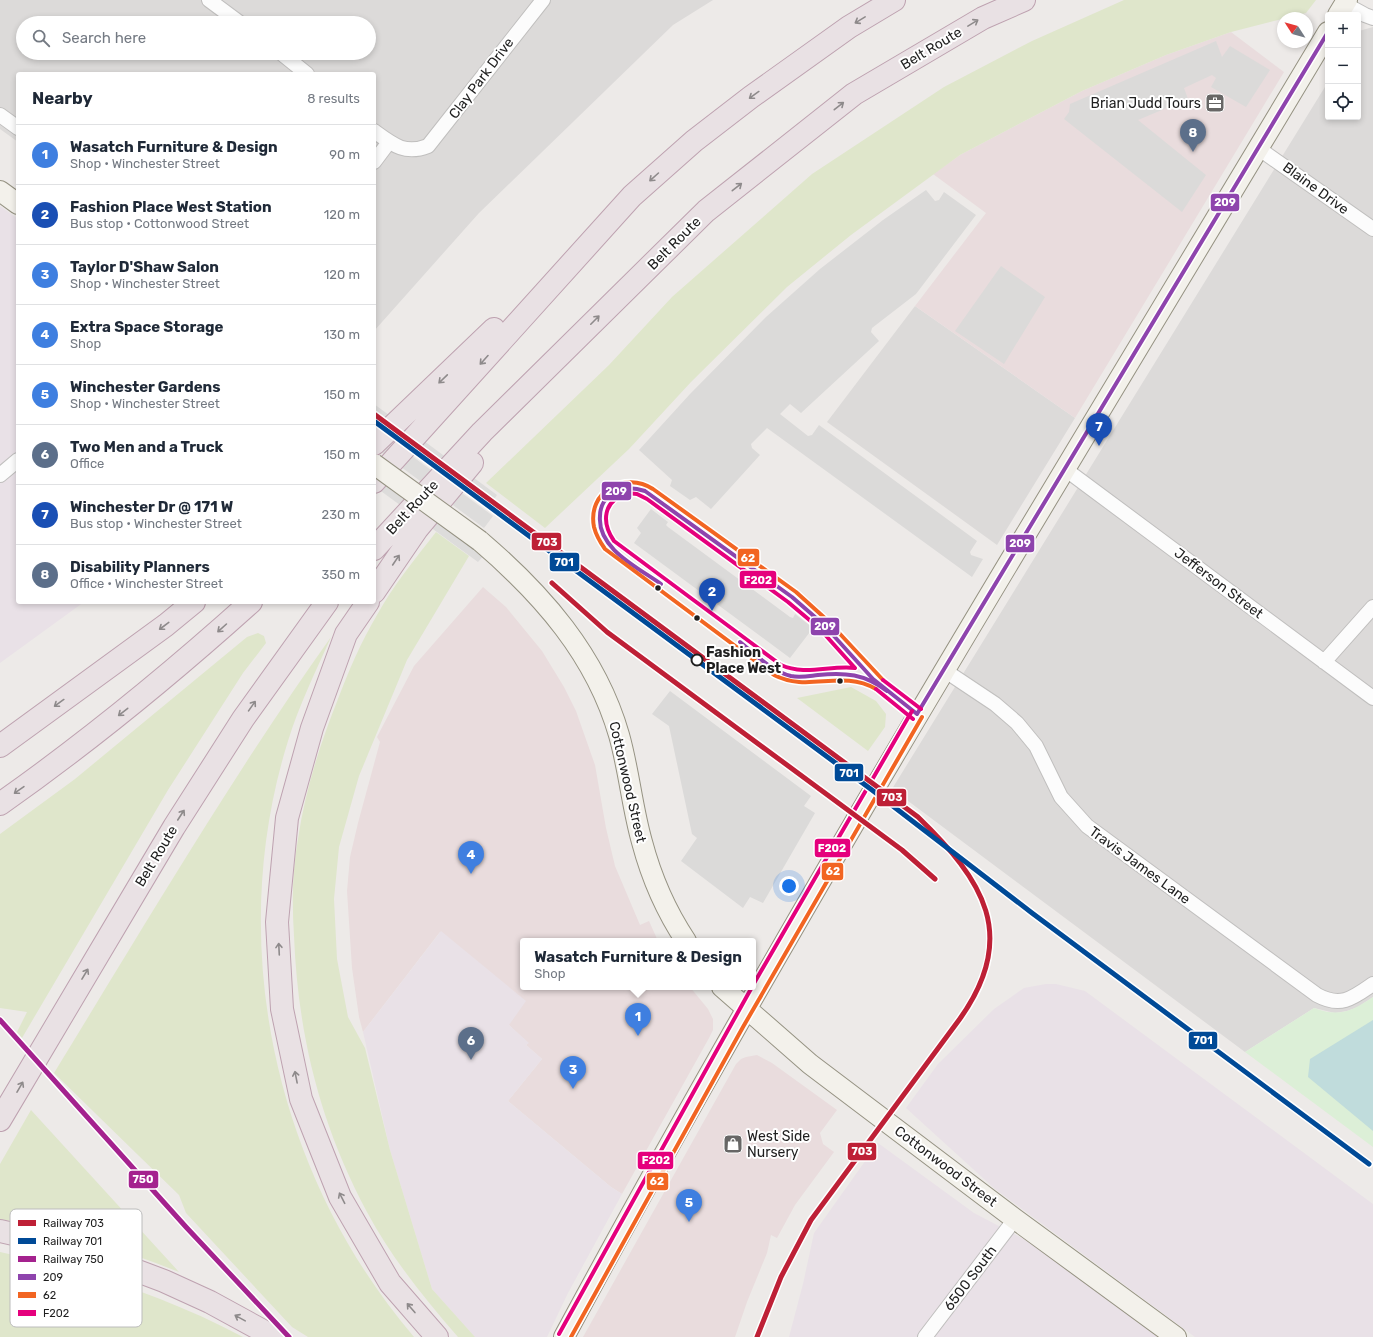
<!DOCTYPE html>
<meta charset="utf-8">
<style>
body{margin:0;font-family:Rubik,sans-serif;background:#f6f6f7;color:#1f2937}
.controls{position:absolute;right:12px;top:12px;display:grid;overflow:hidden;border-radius:4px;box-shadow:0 2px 6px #0003}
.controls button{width:36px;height:36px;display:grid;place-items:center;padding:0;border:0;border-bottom:1px solid #e0e1e3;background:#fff;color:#1f2937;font:20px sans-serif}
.compass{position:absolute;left:1277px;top:12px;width:36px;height:36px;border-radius:50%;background:#fff;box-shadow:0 2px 6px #0003;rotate:306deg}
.you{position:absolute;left:789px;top:886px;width:14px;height:14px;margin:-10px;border:3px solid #fff;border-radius:50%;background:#1a73e8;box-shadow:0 0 0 6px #1a73e833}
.badge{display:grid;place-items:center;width:26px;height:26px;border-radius:50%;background:#1a73e8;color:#fff;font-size:13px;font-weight:700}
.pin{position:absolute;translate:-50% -33px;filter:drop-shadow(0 1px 2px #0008)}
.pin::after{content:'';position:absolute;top:21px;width:14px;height:12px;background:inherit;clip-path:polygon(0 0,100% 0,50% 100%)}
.popup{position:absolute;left:520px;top:938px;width:236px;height:52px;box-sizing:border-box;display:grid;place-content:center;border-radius:4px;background:#fff;filter:drop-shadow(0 1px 3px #0005);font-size:13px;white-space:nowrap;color:#747a83}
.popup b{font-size:15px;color:#1f2937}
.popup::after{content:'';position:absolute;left:50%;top:100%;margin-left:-8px;border:8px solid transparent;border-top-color:#fff}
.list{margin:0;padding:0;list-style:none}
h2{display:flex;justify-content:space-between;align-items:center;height:52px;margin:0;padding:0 16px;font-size:17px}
h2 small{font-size:13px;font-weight:400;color:#747a83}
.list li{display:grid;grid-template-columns:26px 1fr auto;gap:12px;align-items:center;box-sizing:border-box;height:60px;padding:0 16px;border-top:1px solid #e0e1e3}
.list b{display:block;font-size:15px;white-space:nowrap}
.list p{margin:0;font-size:13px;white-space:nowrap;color:#747a83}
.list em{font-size:13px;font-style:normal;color:#747a83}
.icon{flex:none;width:22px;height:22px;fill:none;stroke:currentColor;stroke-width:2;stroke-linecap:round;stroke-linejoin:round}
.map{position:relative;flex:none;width:1373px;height:1337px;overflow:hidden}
.search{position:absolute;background:#fff;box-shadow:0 2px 6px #0003;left:16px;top:16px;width:360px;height:44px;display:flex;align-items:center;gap:10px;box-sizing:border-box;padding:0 14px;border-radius:22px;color:#747a83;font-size:15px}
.panel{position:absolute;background:#fff;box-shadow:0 2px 6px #0003;left:16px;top:72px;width:360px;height:532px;border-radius:4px}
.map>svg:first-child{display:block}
.residential{fill:#dcdad9;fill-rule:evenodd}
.commercial{fill:#e9dcdd}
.industrial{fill:#e9e1e7}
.religious{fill:#dbdad9}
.grass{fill:#dfe6cb}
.park{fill:#dcefd7}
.water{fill:#c0dcdc}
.pier{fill:#dddcdb}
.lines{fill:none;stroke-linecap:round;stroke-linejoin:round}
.street-casing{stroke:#c0bfbe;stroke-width:16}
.secondary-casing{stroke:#959282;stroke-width:22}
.highway-casing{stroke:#bea2b0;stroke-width:24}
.street{stroke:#fcfcfc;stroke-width:14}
.secondary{stroke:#f3f1eb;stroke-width:20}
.highway{stroke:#e9e1e4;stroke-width:22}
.secondary-bridge-casing{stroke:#959282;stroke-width:22;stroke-linecap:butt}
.secondary-bridge{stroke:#f3f1eb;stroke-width:20}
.bus-1-casing{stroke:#fff;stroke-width:7}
.bus-2-casing{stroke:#fff;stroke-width:7}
.bus-3-casing{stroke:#fff;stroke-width:7}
.bus-1{stroke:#8e44ad;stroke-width:4}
.bus-2{stroke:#f26522;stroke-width:4}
.bus-3{stroke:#e5007d;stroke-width:4}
.rail-1-casing{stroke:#fff;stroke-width:8}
.rail-2-casing{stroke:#fff;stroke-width:8}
.rail-3-casing{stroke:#fff;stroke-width:8}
.rail-1{stroke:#be2036;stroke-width:5}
.rail-2{stroke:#004a97;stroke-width:5}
.rail-3{stroke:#a4228e;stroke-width:5}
.oneway{stroke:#8e8a8b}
.bus-dot{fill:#1f1f1f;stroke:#fff;stroke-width:1.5}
.stop-dot{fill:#fff;stroke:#1f1f1f;stroke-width:2}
.labels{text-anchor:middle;stroke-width:4;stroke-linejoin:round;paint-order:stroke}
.street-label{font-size:14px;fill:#1f1f1f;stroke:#fff}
.poi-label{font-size:14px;fill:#1f1f1f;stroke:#fff;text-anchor:end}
.stop-label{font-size:14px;font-weight:bold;fill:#1f1f1f;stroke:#fff;text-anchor:start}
.key{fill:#fff;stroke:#bcbcbc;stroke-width:1}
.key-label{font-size:11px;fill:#1f1f1f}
.line-badge{stroke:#fff;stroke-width:1.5}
.badge-label{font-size:11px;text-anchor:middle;font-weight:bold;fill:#fff}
</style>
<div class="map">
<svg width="1373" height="1337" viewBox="0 0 1373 1337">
<rect width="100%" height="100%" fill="#edeae8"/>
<!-- residential -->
<path class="residential" d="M0 0H713L673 25 479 213 374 331V74H18V142L0 129ZM23 23H369V53H23Z
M1373 27V997L1358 1007 1347 1011 1335 1013 1314 1008 1245 1052 892 789 1328 82V117H1358V33L1359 31Z
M915 306 1075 418 997 545 827 422Z"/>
<!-- commercial -->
<path class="commercial" d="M1231 32 1284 72 1075 418 915 306 986 213 933 174 960 155 1082 91 1166 55Z
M483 587 506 607 542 651 564 687 576 711 595 765 606 828 615 866 640 925 649 921 658 941H523V987H690L708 1009 713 1019V1030L709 1038 622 1194 611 1187 508 1101 542 1059 526 1045 528 1043 509 1025 440 932 363 1032 359 1017 352 968 347 891 350 857 358 823 380 742 377 737 414 666Z
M757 1055 772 1063 837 1110 820 1133 823 1144 834 1152 795 1205 777 1238 771 1235 767 1253 747 1302 735 1337H583L736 1064 741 1059 746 1057Z"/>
<!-- industrial -->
<path class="industrial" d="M0 206 18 219V602H84L0 663Z
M441 931 526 1001 509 1025 529 1043 526 1045 542 1059 508 1101 611 1187 622 1194 568 1293 547 1337H475L432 1289 390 1150 363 1032Z
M1046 984H1056L1085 991 1373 1204V1337H1195L995 1189 906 1108 938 1064 994 1009 1024 988Z
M878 1143 974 1213 1033 1244 1158 1337H789L803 1284 814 1233Z"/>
<!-- religious -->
<path class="religious" d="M1216 41 1222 57 1230 46 1270 70 1246 107 1211 87 1216 78 1212 75 1184 88 1188 99 1138 120 1206 175 1182 212 1064 119 1069 112 1070 104Z
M926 190 935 201 939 200 944 192 976 215 916 294 872 328 871 332 879 341 801 413 790 404 780 414 808 436 812 435 819 425 977 541 970 552 971 555 983 559 972 577 767 428 751 444 752 448 760 455 711 509 696 497 690 500 670 486 672 480 639 450 690 394 766 317 820 269 883 220Z
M1001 266 1045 297 1004 364 955 331Z
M651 509 668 522 666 525 668 527 790 617 793 618 795 614 813 628 790 658 634 543 641 533 637 528Z
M670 691 811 796 804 806 815 813 763 903 750 897 743 908 681 861 697 838 692 834 669 726 652 714Z"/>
<!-- grass -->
<path class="grass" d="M1124 0H1316L1306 13 1231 32 1166 55 1082 91 960 155 851 235 787 287 691 382 629 449 545 528 486 483 609 365 672 297 812 174 944 87 1032 41Z
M436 532 469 556 407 660 359 776 339 847 334 899 337 959 348 1017 365 1048 390 1150 432 1289 475 1337H458C424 1298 391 1257 367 1212 320 1124 298 1035 294 936 292 904 292 871 298 839 305 791 320 744 338 699 349 670 361 642 377 615 393 586 415 559 436 532Z
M258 633 264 636 266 643 243 673 168 790 22 1038 17 1032 27 1012 0 1008V834L75 779 247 637Z
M331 637C316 671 299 705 288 741 224 946 276 1175 414 1337H308L292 1327 186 1213 179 1195 54 1073C144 926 231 778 331 637Z
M851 687 876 701 886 714 885 727 868 751 797 698Z
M31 1110 179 1272C121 1249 61 1229 0 1219V1164Z
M0 1252C84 1270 166 1296 243 1337H0Z"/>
<!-- park -->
<path class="park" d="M1373 997V1147L1245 1052 1314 1008C1339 1017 1351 1012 1373 997Z"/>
<!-- water -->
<path class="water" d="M1373 1020V1131L1308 1077 1310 1059Z"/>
<!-- pier -->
<path class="pier" d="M374 404 497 495 488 508 374 423Z
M374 428 493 516 484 528 374 447Z
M374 451 496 541 478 562 374 486Z"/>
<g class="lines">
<!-- street casing -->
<g class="street-casing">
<path id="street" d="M209 0 240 23
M1345 4 1365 15 1373 18
M281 53 307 74
M0 115 18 128
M374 131C393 145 405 155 428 146L543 0
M1258 148 1373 229
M374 162 389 142
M1065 469 1373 698
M0 475 18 460
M1324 662 1373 607
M944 670 995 704 1017 723 1036 746 1061 797 1087 826 1317 995C1341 1008 1353 998 1373 984
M925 1337 1015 1219"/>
</g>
<!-- secondary casing -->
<g class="secondary-casing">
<path id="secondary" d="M1338 15 1347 0
M0 191 18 204
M480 541C542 594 596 655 619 735 629 770 632 807 642 842 651 876 666 911 686 941
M722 987 810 1064 1015 1219 1176 1337
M564 1337C803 893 1069 465 1328 32"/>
</g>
<!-- highway casing -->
<g class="highway-casing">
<path id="highway" d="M374 444 494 329
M374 482 632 196 694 141 751 97 849 27 894 0
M374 549 482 432 706 211 854 94 983 18 1024 0
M374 592 417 529 472 463
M368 602 346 634 312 728 287 818 277 922 282 1009 301 1099 340 1197 390 1283 437 1337
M0 746 166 625 194 602
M0 804C88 742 171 674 251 602
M0 1120 174 827 243 719 327 602
M0 1231 79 1249 164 1281 210 1302 274 1337"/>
</g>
<!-- street -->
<use href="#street" class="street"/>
<!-- secondary -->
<use href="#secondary" class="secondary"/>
<!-- highway -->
<use href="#highway" class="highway"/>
<!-- secondary-bridge casing -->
<g class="secondary-bridge-casing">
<path id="secondary-bridge" d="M374 464 480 541"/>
</g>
<!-- secondary-bridge -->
<use href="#secondary-bridge" class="secondary-bridge"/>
<!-- bus-1 casing -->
<g class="bus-1-casing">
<path id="bus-1" d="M661 584C639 568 597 549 600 516 600 508 604 500 610 495 621 486 633 487 645 491L792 597 823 624 873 679 917 714
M740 642C755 654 771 671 791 676 800 678 809 676 818 675 845 672 865 674 887 691
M917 714 1328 32"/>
</g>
<!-- bus-2 casing -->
<g class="bus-2-casing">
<path id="bus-2" d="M876 689C840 669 809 693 774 675L605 549C600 542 596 535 594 527 587 491 625 471 653 489L796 592 827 620 883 680
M571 1337 743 1027 922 717"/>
</g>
<!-- bus-3 casing -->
<g class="bus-3-casing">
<path id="bus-3" d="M627 493 637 494 647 499 788 602 819 628 855 668C830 665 805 676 781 665L614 541C601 522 603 501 627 493Z
M883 680 921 709
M876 689 913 719
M753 985 912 711
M559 1334 752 987"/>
</g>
<!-- bus-1 -->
<use href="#bus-1" class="bus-1"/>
<!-- bus-2 -->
<use href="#bus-2" class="bus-2"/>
<!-- bus-3 -->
<use href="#bus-3" class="bus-3"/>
<!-- rail-1 casing -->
<g class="rail-1-casing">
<path id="rail-1" d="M374 414 918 817C983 880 1020 936 959 1020L811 1220 781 1277 757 1337
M552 583 607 632 902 850 935 879"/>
</g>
<!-- rail-2 casing -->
<g class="rail-2-casing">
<path id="rail-2" d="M374 421 872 790 1032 913 1369 1164"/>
</g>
<!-- rail-3 casing -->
<g class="rail-3-casing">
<path id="rail-3" d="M0 1020 186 1227 289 1337"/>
</g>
<!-- rail-1 -->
<use href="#rail-1" class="rail-1"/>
<!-- rail-2 -->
<use href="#rail-2" class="rail-2"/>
<!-- rail-3 -->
<use href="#rail-3" class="rail-3"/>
</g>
<!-- one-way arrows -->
<defs><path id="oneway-shaft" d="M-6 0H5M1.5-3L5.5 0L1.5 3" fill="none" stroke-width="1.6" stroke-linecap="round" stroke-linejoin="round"/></defs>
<g class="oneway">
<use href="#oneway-shaft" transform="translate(860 20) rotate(149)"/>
<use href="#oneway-shaft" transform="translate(973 23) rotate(-31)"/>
<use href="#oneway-shaft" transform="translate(754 95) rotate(144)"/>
<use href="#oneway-shaft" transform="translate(839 106) rotate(-38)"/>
<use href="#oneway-shaft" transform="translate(654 177) rotate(138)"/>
<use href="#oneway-shaft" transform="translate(737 187) rotate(-38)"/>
<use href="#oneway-shaft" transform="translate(595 320) rotate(-45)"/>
<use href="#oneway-shaft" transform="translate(484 360) rotate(132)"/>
<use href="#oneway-shaft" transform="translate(443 379) rotate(136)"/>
<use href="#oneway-shaft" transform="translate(396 560) rotate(-56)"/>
<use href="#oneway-shaft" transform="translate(164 626) rotate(143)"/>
<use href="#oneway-shaft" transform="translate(222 628) rotate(138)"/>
<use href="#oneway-shaft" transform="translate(59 703) rotate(144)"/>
<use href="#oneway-shaft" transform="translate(252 706) rotate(-55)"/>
<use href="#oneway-shaft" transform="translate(123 712) rotate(142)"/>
<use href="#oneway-shaft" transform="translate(19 790) rotate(145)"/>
<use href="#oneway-shaft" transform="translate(181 815) rotate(-57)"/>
<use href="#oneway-shaft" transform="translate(279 949) rotate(-93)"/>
<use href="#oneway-shaft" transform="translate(85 974) rotate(-59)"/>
<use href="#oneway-shaft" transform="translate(296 1077) rotate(-101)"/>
<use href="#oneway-shaft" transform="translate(20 1087) rotate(-60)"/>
<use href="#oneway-shaft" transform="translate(342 1198) rotate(-117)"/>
<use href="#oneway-shaft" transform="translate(411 1308) rotate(-131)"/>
<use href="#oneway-shaft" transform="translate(240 1318) rotate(-151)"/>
</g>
<!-- icons -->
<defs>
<g id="office-square" transform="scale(1)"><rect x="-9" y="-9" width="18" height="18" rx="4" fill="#676665" stroke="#fff"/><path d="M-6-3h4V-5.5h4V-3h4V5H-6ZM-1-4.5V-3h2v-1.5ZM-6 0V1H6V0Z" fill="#fff"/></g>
<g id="shop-square" transform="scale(1)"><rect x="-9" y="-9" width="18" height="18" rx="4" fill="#676665" stroke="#fff"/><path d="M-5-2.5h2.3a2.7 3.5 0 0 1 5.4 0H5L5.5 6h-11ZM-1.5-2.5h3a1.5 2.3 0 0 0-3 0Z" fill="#fff"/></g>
</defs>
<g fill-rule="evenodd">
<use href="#office-square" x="1215" y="103"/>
<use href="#shop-square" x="733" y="1144"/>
</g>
<!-- markers -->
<g class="bus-dot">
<circle cx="658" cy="588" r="3.5"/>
<circle cx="697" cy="618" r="3.5"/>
<circle cx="840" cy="681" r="3.5"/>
</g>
<circle class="stop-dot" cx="697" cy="660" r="5.5"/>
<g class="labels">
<!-- street labels -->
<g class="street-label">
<text transform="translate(931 48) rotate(-31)" y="5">Belt Route</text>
<text transform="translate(481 78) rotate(-53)" y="5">Clay Park Drive</text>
<text transform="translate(1316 188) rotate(36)" y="5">Blaine Drive</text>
<text transform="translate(674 243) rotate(-45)" y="5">Belt Route</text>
<text transform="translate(412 507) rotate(-47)" y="5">Belt Route</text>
<text transform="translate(1219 583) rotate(37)" y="5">Jefferson Street</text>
<text transform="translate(628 782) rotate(77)" y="5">Cottonwood Street</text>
<text transform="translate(156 856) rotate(-59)" y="5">Belt Route</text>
<text transform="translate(1140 865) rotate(36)" y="5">Travis James Lane</text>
<text transform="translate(946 1166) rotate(37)" y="5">Cottonwood Street</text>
<text transform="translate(970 1278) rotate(-53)" y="5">6500 South</text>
</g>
<!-- poi labels -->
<g class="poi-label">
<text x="1201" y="108">Brian Judd Tours</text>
<text x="747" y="1141" text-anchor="start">West Side<tspan x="747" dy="16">Nursery</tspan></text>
</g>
<!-- stop labels -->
<g class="stop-label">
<text x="706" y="657">Fashion<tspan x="706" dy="16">Place West</tspan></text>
</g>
</g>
<!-- legend -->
<rect x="10" y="1209" width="132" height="118" rx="6" class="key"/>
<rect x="18" y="1220" width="18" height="6" fill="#be2036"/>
<rect x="18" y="1238" width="18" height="6" fill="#004a97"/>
<rect x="18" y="1256" width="18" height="6" fill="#a4228e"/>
<rect x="18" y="1274" width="18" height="6" fill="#8e44ad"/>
<rect x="18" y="1292" width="18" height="6" fill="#f26522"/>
<rect x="18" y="1310" width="18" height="6" fill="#e5007d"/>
<g class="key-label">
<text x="43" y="1227">Railway 703</text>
<text x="43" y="1245">Railway 701</text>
<text x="43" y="1263">Railway 750</text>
<text x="43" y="1281">209</text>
<text x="43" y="1299">62</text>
<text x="43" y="1317">F202</text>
</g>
<g class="line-badge">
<rect x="1210" y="193" width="30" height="19" rx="4" fill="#8e44ad"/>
<rect x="601" y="481" width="31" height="20" rx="4" fill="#8e44ad"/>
<rect x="531" y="532" width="31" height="19" rx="4" fill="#be2036"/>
<rect x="1005" y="534" width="30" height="19" rx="4" fill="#8e44ad"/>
<rect x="737" y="548" width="23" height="19" rx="4" fill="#f26522"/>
<rect x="549" y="552" width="31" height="20" rx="4" fill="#004a97"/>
<rect x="739" y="570" width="38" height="19" rx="4" fill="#e5007d"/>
<rect x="810" y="617" width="30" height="19" rx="4" fill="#8e44ad"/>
<rect x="834" y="763" width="30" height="19" rx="4" fill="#004a97"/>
<rect x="876" y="788" width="31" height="19" rx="4" fill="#be2036"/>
<rect x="814" y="838" width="37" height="20" rx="4" fill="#e5007d"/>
<rect x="821" y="862" width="23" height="19" rx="4" fill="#f26522"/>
<rect x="1188" y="1031" width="30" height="19" rx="4" fill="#004a97"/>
<rect x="847" y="1142" width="30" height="19" rx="4" fill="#be2036"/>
<rect x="637" y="1151" width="37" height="19" rx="4" fill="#e5007d"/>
<rect x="128" y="1170" width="31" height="19" rx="4" fill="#a4228e"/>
<rect x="646" y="1172" width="23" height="19" rx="4" fill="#f26522"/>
</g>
<g class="badge-label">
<text x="1225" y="206">209</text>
<text x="616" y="495">209</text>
<text x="547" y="546">703</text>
<text x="1020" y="547">209</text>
<text x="748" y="562">62</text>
<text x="564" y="566">701</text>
<text x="758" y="584">F202</text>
<text x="825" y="630">209</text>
<text x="849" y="777">701</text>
<text x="892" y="801">703</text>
<text x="832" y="852">F202</text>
<text x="833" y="875">62</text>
<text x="1203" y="1044">701</text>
<text x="862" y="1155">703</text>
<text x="656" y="1164">F202</text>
<text x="143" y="1183">750</text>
<text x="657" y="1185">62</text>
</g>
</svg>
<div class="controls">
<button>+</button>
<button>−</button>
<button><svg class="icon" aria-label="locate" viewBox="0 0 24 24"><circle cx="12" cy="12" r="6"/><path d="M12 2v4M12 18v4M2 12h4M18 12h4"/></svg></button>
</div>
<svg class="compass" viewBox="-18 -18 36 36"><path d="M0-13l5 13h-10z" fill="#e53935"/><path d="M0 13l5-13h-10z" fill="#747a83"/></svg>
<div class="you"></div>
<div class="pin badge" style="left:638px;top:1036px;background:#3f7fe0">1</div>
<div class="popup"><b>Wasatch Furniture &amp; Design</b>Shop</div>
<div class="pin badge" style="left:712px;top:611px;background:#1a4fb4">2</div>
<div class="pin badge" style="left:573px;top:1089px;background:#3f7fe0">3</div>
<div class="pin badge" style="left:471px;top:874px;background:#3f7fe0">4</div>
<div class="pin badge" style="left:689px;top:1222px;background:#3f7fe0">5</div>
<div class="pin badge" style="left:471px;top:1060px;background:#5c6f8a">6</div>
<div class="pin badge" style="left:1099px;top:446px;background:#1a4fb4">7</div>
<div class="pin badge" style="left:1193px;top:152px;background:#5c6f8a">8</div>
<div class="search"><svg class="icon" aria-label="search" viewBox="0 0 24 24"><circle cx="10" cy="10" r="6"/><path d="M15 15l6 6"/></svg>Search here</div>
<section class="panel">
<h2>Nearby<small>8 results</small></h2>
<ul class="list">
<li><span class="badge" style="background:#3f7fe0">1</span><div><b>Wasatch Furniture &amp; Design</b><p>Shop · Winchester Street</p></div><em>90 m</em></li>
<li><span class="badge" style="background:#1a4fb4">2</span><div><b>Fashion Place West Station</b><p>Bus stop · Cottonwood Street</p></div><em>120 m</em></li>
<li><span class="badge" style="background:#3f7fe0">3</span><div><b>Taylor D'Shaw Salon</b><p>Shop · Winchester Street</p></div><em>120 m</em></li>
<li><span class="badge" style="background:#3f7fe0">4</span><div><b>Extra Space Storage</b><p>Shop</p></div><em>130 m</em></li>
<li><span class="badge" style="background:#3f7fe0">5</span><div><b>Winchester Gardens</b><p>Shop · Winchester Street</p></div><em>150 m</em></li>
<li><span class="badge" style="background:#5c6f8a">6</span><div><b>Two Men and a Truck</b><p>Office</p></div><em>150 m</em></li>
<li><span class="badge" style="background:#1a4fb4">7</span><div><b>Winchester Dr @ 171 W</b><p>Bus stop · Winchester Street</p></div><em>230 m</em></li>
<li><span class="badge" style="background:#5c6f8a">8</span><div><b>Disability Planners</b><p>Office · Winchester Street</p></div><em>350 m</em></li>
</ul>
</section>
</div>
